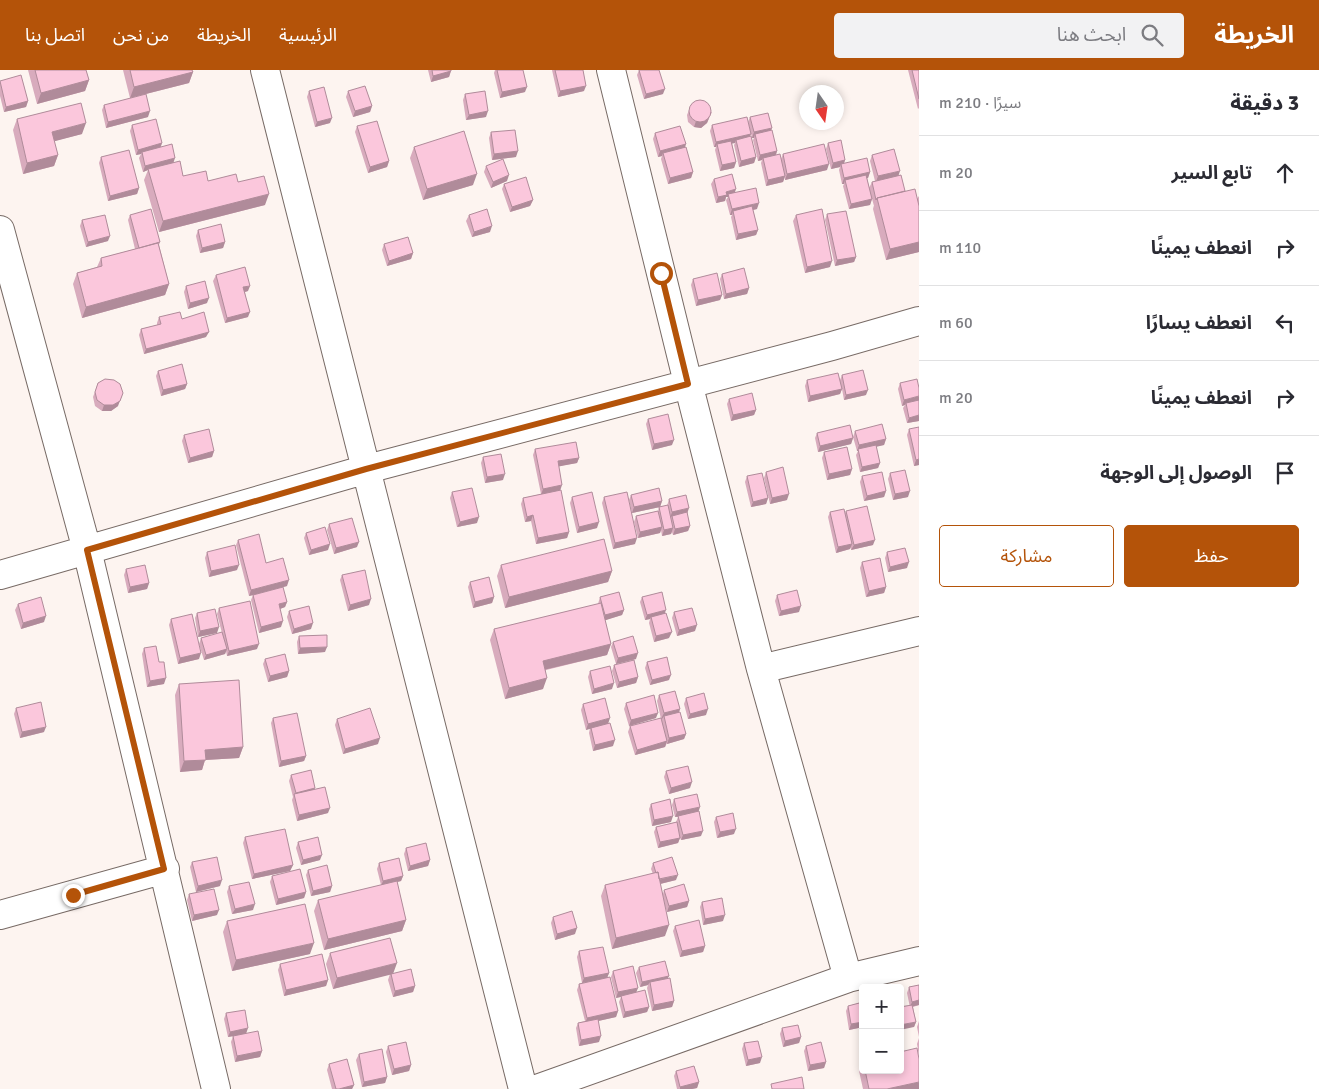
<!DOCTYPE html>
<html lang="ar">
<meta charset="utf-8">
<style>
body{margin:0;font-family:Signika,"Noto Sans Arabic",sans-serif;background:#f2f2f3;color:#2b2b33;direction:rtl}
.controls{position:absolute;right:15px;bottom:15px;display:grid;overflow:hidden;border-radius:5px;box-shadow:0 2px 8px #0003}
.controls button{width:45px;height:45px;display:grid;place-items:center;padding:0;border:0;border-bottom:1px solid #e1e1e2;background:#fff;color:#2b2b33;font:25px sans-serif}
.compass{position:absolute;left:799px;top:15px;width:45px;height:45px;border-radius:50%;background:#fff;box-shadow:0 2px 8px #0003;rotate:167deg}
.stop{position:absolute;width:15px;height:15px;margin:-11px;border:4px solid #b45309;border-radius:50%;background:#fff}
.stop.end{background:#b45309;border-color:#fff;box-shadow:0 1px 5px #0008}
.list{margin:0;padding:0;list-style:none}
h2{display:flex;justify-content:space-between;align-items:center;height:65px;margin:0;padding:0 20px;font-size:21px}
h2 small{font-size:16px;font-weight:400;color:#7c7c81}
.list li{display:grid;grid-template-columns:32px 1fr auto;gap:15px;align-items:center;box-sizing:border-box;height:75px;padding:0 20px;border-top:1px solid #e1e1e2}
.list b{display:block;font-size:19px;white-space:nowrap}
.list em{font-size:16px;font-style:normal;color:#7c7c81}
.actions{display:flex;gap:10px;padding:15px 20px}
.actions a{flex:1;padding:11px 0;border:1px solid #b45309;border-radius:5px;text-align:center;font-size:18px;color:#b45309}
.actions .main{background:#b45309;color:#fff}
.icon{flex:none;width:28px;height:28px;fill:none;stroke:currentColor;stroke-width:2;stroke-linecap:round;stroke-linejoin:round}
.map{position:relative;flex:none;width:919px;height:1019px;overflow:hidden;direction:ltr}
header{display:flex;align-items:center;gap:30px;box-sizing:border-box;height:70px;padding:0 25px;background:#b45309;color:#fff}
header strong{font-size:24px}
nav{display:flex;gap:28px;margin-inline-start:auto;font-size:18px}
.search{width:350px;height:45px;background:#f2f2f3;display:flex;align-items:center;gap:12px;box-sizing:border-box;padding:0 18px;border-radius:5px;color:#7c7c81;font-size:19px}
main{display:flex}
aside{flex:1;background:#fff}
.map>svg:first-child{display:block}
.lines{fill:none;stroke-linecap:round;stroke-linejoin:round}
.minor-casing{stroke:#776a65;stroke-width:30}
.minor{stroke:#fff;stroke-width:28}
.wall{fill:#d8abbd}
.shaded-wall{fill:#b08b9a}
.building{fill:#fbc7dc;stroke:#b08b9a}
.route{stroke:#b45309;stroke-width:6}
</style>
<header>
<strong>الخريطة</strong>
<div class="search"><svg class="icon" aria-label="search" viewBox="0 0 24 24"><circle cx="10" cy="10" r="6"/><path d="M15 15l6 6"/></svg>ابحث هنا</div>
<nav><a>الرئيسية</a><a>الخريطة</a><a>من نحن</a><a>اتصل بنا</a></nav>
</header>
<main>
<aside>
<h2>3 دقيقة<small>سيرًا · 210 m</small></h2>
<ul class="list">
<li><svg class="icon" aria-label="ahead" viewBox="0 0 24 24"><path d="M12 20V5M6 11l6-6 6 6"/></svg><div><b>تابع السير</b></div><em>20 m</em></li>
<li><svg class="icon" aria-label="right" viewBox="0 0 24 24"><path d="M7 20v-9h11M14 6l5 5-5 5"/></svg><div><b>انعطف يمينًا</b></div><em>110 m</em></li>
<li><svg class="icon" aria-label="left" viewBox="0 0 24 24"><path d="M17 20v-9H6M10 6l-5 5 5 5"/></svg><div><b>انعطف يسارًا</b></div><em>60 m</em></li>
<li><svg class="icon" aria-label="right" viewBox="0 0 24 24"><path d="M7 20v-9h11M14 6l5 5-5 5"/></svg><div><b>انعطف يمينًا</b></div><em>20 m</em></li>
<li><svg class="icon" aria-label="arrive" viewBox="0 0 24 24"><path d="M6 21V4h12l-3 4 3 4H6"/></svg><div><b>الوصول إلى الوجهة</b></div></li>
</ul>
<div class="actions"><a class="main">حفظ</a><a>مشاركة</a></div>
</aside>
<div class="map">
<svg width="919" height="1019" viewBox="0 0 919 1019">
<rect width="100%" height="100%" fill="#fdf4f0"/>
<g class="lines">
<!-- minor casing -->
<g class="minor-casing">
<path id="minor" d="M265 0 523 1019
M611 0 688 313 761 599 848 908
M0 160 87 480 216 1019
M0 505 367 399 832 276 919 251
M761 599 919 561
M0 845 165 799
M537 1019 848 908 919 891"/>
</g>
<!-- minor -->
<use href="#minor" class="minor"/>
</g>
<!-- wall -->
<path class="wall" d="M28 0H86L89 10 85 21 37 34Z
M123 0H192L193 2 189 13 130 28Z
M428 0H451L449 7 431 12Z
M495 0H497L525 22 500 28 494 3Z
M552 0H583L584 21 558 27Z
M639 0H659L663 24 644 29 637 5Z
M908 0H919V38L918 39Z
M0 11 28 31 26 37 4 42 0 26Z
M309 21 330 53 315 57 307 27Z
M348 21 372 36 370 42 353 47 346 27Z
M465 24 486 47 466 50 463 30Z
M104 35 148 47 106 58 102 40Z
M689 40 712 42 707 53 701 58 694 57 688 52 687 45Z
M750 47 771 60 777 81 776 85 781 89 783 84 827 100 785 110V107L783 112 766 116 761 93 762 90 758 91 753 70 754 68H752L748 52Z
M17 49 82 64 54 71 58 85 54 96 23 104 13 60Z
M132 55 162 73 160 77 173 92 183 106 208 111 238 112 265 135 159 162 144 110 148 100 143 102 139 88 141 84 136 85 130 61Z
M712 55 751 64 750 67 756 87 754 93 739 97 734 75 735 73H732L736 92 734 98 720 101 715 80 716 77H714L710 61Z
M357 56 389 91 387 97 368 103 355 62Z
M491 62 516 87 492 90 489 68Z
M655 63 686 74 684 78 693 102 691 108 668 114 661 89 662 86 658 87 653 69Z
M828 73 845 90 844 94 870 102 868 108H867L872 129 870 135 849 139 843 116 844 114H842L839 100 840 97 831 99 826 79Z
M414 77 473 115 423 130 410 88Z
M872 85 905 121 917 129 919 126V182L886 190 873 139 874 135V136L869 118 872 112 875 111 870 91Z
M101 87 139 118 137 124 108 131 99 93Z
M486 96 507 111 491 118 484 102Z
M714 109 757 139 753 140 758 160 756 165 736 170 731 147 732 145H730L726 130 728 127H726L725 131 716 133 711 114Z
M504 114 533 130 530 136 510 142 502 119Z
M827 144 856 187 854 192 835 196 825 150Z
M130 145 160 172 159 175 169 214 165 225 82 248 73 214 77 203 97 197 101 188 135 179 128 150Z
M469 145 490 162 472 167 466 151Z
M796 145 830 197 805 203 793 151Z
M82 150 108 171 86 177 80 156Z
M198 160 225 172 223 178 200 183 196 166Z
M384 174 413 183 411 189 387 196 382 180Z
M722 204 749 218 747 224 724 229 720 209Z
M216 205 248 221 245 222 248 247 225 253 213 211Z
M693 209 722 225 720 230 696 236 691 215Z
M186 216 207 233 188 239 184 222Z
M159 247 182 249 206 267 144 284 139 265 141 259 157 255V253Z
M158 301 187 314 185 319 161 326 156 306Z
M842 305 866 325 844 330 842 319 840 324 808 332 805 316 807 310H840Z
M98 313 118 336 111 341H102L95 336 93 327Z
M900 313 919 351 907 353 903 338 905 335 902 336 898 319Z
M729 329 756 340 754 345 731 351 727 334Z
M648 349 672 375 652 380 646 354Z
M909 359 919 395 914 396 907 365Z
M855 361 886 369 884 375 876 376 880 393 878 398 860 402 856 385 858 381H857L853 367Z
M817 363 853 368 851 374 818 382 815 368Z
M184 365 214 381 212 387 188 393 182 371Z
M535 379 579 388 577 393 559 396 560 421 569 462 567 468 536 474 531 451 525 452 521 434 523 428 541 424 533 385Z
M824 382 852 399 850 405 827 410 822 388Z
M483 387 503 410 485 413 481 393Z
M766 402 787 430 770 434 764 408Z
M890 403 908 427 893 430 888 409Z
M747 406 768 428 766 434 751 437 745 412Z
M862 406 886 421 884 427 864 431 860 412Z
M452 422 477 453 457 457 450 428Z
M631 425 662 431 660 437 632 443 629 430Z
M572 427 597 458 577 463 570 433Z
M604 427 635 474 613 479 602 433Z
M669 429 687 443 690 456 688 461 673 465 672 462 671 464 662 466 661 460 660 463 638 468 634 452 636 446 658 441 659 437 667 436Z
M846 441 873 475 851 480V477L850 479 836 483 828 447 830 442 845 443Z
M329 454 357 477 334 484 327 460Z
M306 463 328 480 309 485 304 468Z
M238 470 266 493 287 516 249 526 236 475Z
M207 482 237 500 209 507 205 488Z
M887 482 907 498 888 502 885 488Z
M862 492 886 517 884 523 866 527 860 498Z
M501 495 612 501 608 512 505 538 497 506Z
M126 499 149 513 147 519 128 523 124 505Z
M342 505 369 535 348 541 340 510Z
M470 512 494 527 492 533 473 538 468 517Z
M253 525 287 532 285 537 280 539 281 557 259 563 251 530Z
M777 525 799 542 779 546 775 531Z
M600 527 624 540 622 545 605 550 611 574 607 585 546 600 543 619 505 629 490 570 494 559 598 534Z
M642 527 665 543 669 568 654 572 649 553 650 549 645 550 640 532Z
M18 534 44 552 21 559 15 540Z
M219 538 257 579 227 586 226 581 225 584 204 590 199 574 201 568 222 563 217 544Z
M289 541 311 559 292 564 287 547Z
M674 542 695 561 677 566 672 548Z
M197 543 217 563 198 567 195 548Z
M171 549 199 589 178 594 169 555Z
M299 566 325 582 298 584 297 572Z
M613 572 636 589 616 594 611 577Z
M144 578 164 614 147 617 142 584Z
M265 589 289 601 287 607 268 612 263 594Z
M647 592 669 610 650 615 645 598Z
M614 595 638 607 636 613 617 618 612 601Z
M590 601 612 619 592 624 588 607Z
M179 614 243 677 239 688 205 690 202 700 180 702 175 625Z
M659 625 680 639 679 642 686 664 684 669 667 674V673L665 677 635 685 628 662 630 656 662 651V649H661L657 631Z
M686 628 706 645 688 649 684 634Z
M626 633 656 648 629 656 624 639Z
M583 634 613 676 593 681 589 663 590 658 586 660 581 640Z
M16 638 44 662 20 668 14 644Z
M273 648 306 686 304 691 279 697 271 653Z
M337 649 378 674 343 684 335 655Z
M666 701 690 718 669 724 664 707Z
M291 705 314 720 328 743 297 751 292 730 293 727 289 711Z
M674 729 699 741 701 766 681 770 680 768 678 773 658 778 654 762 656 757 676 752 678 747H675L672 735Z
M651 734 671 752 652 756 649 739Z
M716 747 734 764 717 768 714 752Z
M245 767 293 795 290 801 252 809 243 773Z
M298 772 320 790 301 795 296 778Z
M406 778 430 790 428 796 408 801 404 784Z
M192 792 220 816 196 822 190 797Z
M379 793 403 806 401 811 397 812 406 850 402 861 324 880 314 841 318 830 381 815 377 799Z
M653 793 676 810 660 814 663 824 664 820 689 831 687 837 667 842 664 833 665 866 612 879 601 826 605 815 653 804 651 799Z
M308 800 332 816 330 822 311 826 306 805Z
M272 806 306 822 304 828 276 835 270 812Z
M229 816 253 840 232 844 227 822Z
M189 824 217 845 192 851 187 830Z
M702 832 723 851 703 855 700 837Z
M553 847 575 864 555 870 551 853Z
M227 851 310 884 232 901 223 862Z
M675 856 705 876 703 882 680 887 673 861Z
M579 881 609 903 607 908 618 941 616 947 598 951 599 972 579 976 576 958 578 953 585 951 577 920 579 914 582 913 577 887Z
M330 883 393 903 415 916 413 922 393 927 388 910 390 904 333 919 326 894Z
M280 894 328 910 326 916 284 926 278 900Z
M639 897 669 906 667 909 674 931 672 937 652 941 647 918 648 915 640 917 636 903Z
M613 901 636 923 649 937 647 942 623 948 619 932 621 927 616 928 611 907Z
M919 915V935L913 937 916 952 914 957 907 923 909 917Z
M863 932V957L849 960 846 941 848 936Z
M226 943 246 963 262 981 260 987 235 992 231 972 233 966 228 967 224 949Z
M919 951V967L917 957Z
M782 958 801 967 799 973 783 977 780 964Z
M919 968V986L917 974Z
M744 973 760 993 746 996 742 979Z
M388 976 411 995 409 1001 392 1005 386 982Z
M806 976 826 992 824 998 808 1001 804 981Z
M359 984 387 1007 385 1013 362 1017 356 990Z
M863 990V1000H900L919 1019H863L859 1001Z
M329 994 354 1015 352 1019H332L327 1000Z
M676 1001 699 1012 697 1018 692 1019H677L674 1006Z"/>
<!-- shaded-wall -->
<path class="shaded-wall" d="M451 1 449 7 431 12 433 6Z
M193 2 189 13 130 28 134 17Z
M89 10 85 21 37 34 41 23Z
M586 16 584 21 558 27 560 21Z
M527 17 525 22 500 28 502 22Z
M665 19 663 24 644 29 646 24Z
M28 31 26 37 4 42 6 37Z
M372 36 370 42 353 47 355 41Z
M150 41 148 47 106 58 108 52Z
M488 41 486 47 466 50 469 45Z
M332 48 330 53 315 57 317 52Z
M709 48 707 53 701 58 694 57 696 51Z
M86 53 82 64 48 73 52 62Z
M772 58 770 64H755L754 68H752L754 62Z
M751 64 748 69 736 70 735 73 717 77V74L716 77H714L716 72Z
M162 73 160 79 142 82 141 84 136 85 138 80Z
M686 74 684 80 663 83 662 86 658 87 660 81Z
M518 81 516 87 492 90 494 84Z
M777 81 775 87 763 88 762 90 758 91 760 85Z
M58 85 54 96 23 104 27 93Z
M756 87 754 93 739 97 741 91Z
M175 88 173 94 148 99V100L143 102 145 96Z
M845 90 843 96 841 94 840 97 831 99 833 93Z
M389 91 387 97 368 103 370 97Z
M736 92 734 98 720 101 722 95Z
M829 94 827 100 785 110 787 104Z
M900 101 898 107 876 112 878 106Z
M693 102 691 108 668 114 670 108Z
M870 102 868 108 846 113 845 110 844 114H842L844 108Z
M477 104 473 115 423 130 427 119Z
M509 105 507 111 491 118 493 112Z
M785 106 783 112 766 116 768 110Z
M139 118 137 124 108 131 110 126Z
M736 119 734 125 728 124V127H726L725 131 716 133 718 127 726 122Z
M269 124 265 135 159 162 163 151Z
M872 129 870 135 849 139 851 134Z
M533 130 530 136 510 142 512 137Z
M759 133 757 139 734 144 733 141 732 145H730L732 139Z
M492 156 490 162 472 167 474 162Z
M758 160 756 165 736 170 738 164Z
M110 166 108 171 86 177 88 172Z
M225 172 223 178 200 183 202 178Z
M919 172V182L886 190 890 179Z
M413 183 411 189 387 196 389 191Z
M856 187 854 192 835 196 837 190Z
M832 191 830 197 805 203 807 197Z
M169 214 165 225 82 248 86 237Z
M250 216 248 221 241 223 243 217Z
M749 218 747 224 724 229 726 224Z
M722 225 720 230 696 236 698 230Z
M209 228 207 233 188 239 190 233Z
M250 242 248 247 225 253 227 248Z
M209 262 206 267 144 284 146 279Z
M187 314 185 319 161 326 163 320Z
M842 319 840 324 808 332 810 326Z
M868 320 866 325 844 330 846 325Z
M123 323 118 336 111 341H102L104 335Z
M919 326V332L906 333 905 335 902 336 904 330Z
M756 340 754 345 731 351 733 345Z
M919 345V351L907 353 909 348Z
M853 368 851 374 818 382 820 376Z
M886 369 884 375 859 381 858 379V381H857L859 375Z
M674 370 672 375 652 380 654 374Z
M214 381 212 387 188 393 190 388Z
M579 388 577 393 556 397 558 391Z
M919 389V395L914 396 916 390Z
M880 393 878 398 860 402 862 397Z
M852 399 850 405 827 410 829 404Z
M505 404 503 410 485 413 487 407Z
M562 415 560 421 541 425 543 419Z
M886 421 884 427 864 431 867 426Z
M910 421 908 427 893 430 895 424Z
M789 424 787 430 770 434 772 428Z
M768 428 766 434 751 437 753 432Z
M662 431 660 437 632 443 634 437Z
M689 438 687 444 672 446 670 448 672 442Z
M533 445 531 451 525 452 527 447Z
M479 447 477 453 457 457 460 452Z
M599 452 597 458 577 463 579 457Z
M690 456 688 461 673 465 675 459Z
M662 457 660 463 638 468 640 462Z
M673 458 671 464 662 466 664 460Z
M569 462 567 468 536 474 538 468Z
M637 468 635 474 613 479 615 473Z
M875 470 873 475 851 480 854 475Z
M359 472 357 477 334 484 336 478Z
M330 474 328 480 309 485 311 480Z
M852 474 850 479 836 483 838 477Z
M909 492 907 498 888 502 890 497Z
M239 495 237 500 209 507 211 501Z
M612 501 608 512 505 538 509 527Z
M289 510 287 516 249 526 251 520Z
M149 513 147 519 128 523 130 517Z
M886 517 884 523 866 527 869 521Z
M494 527 492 533 473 538 475 532Z
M371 529 369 535 348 541 350 535Z
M287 532 285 537 277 540 279 534Z
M801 536 799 542 779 546 781 541Z
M624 540 622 545 603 551 605 545Z
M666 540 664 545 651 547 650 549 645 550 647 545Z
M46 546 44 552 21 559 23 553Z
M283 551 281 557 259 563 261 557Z
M313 553 311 559 292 564 294 559Z
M697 555 695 561 677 566 679 560Z
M219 557 217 563 198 567 200 561Z
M672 562 669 568 654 572 656 566Z
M259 574 257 579 227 586 229 581Z
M611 574 607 585 539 601 543 591Z
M327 577 325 582 298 584 300 578Z
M227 579 225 584 204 590 206 585Z
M201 583 199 589 178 594 180 588Z
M638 583 636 589 616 594 618 588Z
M289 601 287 607 268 612 270 606Z
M671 605 669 610 650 615 652 610Z
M638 607 636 613 617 618 619 612Z
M166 608 164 614 147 617 150 611Z
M547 608 543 619 505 629 509 618Z
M614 613 612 619 592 624 594 619Z
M680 639 678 645 664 646 662 649H661L664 643Z
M708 639 706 645 688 649 690 644Z
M658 643 656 648 629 656 631 650Z
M610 648 608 654 586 660 588 654Z
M46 657 44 662 20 668 22 662Z
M686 664 684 669 667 674 669 668Z
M380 668 378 674 343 684 345 679Z
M615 670 613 676 593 681 595 675Z
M667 671 665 677 635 685 637 680Z
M243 677 239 688 205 690 202 700 180 702 184 691 205 680Z
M306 686 304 691 279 697 281 691Z
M692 712 690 718 669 724 671 718Z
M315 718 313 723 295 726 296 723Z
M700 737 698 743 675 747 677 742Z
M330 738 328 743 297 751 299 745Z
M673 746 671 752 652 756 654 750Z
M736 759 734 764 717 768 720 762Z
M703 761 701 766 681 770 683 765Z
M680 768 678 773 658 778 660 772Z
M322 785 320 790 301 795 303 790Z
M430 790 428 796 408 801 410 796Z
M293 795 290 801 252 809 254 804Z
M678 805 676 810 656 815 658 810Z
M403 806 401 811 381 816 383 811Z
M222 810 220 816 196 822 198 816Z
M332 816 330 822 311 826 313 821Z
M306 822 304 828 276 835 278 829Z
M689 831 687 837 667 842 669 836Z
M255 834 253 840 232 844 235 839Z
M219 840 217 845 192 851 194 845Z
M725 845 723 851 703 855 705 849Z
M406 850 402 861 324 880 328 869Z
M669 855 665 866 612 879 616 868Z
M577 858 575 864 555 870 557 864Z
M314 873 310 884 232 901 236 890Z
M705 876 703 882 680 887 682 881Z
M397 893 393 904 333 919 337 908Z
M609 903 607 908 582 913 584 908Z
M669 906 666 911 650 912 648 915 640 917 642 912Z
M328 910 326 916 284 926 286 920Z
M415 916 413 922 393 927 395 921Z
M638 918 636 923 616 928 618 922Z
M919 930V935L910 937 912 932Z
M674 931 672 937 652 941 654 935Z
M649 937 647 942 623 948 625 942Z
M618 941 616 947 585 954 587 948Z
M863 952V957L849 960 851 954Z
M916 952 914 957 900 960V955Z
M248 958 246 964 228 967 230 962Z
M601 966 599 972 579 976 581 970Z
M801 967 799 973 783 977 785 971Z
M262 981 260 987 235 992 237 986Z
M762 987 760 993 746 996 748 990Z
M826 992 824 998 808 1001 810 995Z
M411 995 409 1001 392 1005 394 999Z
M387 1007 385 1013 362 1017 364 1012Z
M699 1012 697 1018 692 1019H680V1017Z
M919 1012V1019H887Z
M354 1015 352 1019H339Z"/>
<!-- building -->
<path class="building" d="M35 0H86L89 10 41 23Z
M130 0H192L193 2 134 17Z
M432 0H451V1L433 6Z
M497 0H523L527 17 502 22Z
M555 0H583L586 16 560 21Z
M639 0H659L665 19 646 24Z
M912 0H919V29Z
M21 5 28 31 6 37 0 11Z
M365 16 372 36 355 41 348 21Z
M324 17 332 48 317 52 309 21Z
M485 21 488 41 469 45 465 24Z
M146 24 150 41 108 52 104 35Z
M689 41a11 11 0 1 1 22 0a11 11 0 1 1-22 0Z
M81 33 86 53 52 62 58 85 27 93 17 49Z
M768 43 772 58 754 62 750 47Z
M747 47 751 64 716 72 712 55Z
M156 49 162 73 138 80 132 55Z
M377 51 389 91 370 97 357 56Z
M680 56 686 74 660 81 655 63Z
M515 60 518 81 494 84 491 62Z
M772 60 777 81 760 85 755 64Z
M464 61 477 104 427 119 414 77Z
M751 66 756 87 741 91 736 70Z
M841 70 845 90 833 93 828 73Z
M731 71 736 92 722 95 717 74Z
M172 74 175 88 145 96 142 82Z
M824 74 829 94 787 104 783 84Z
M686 77 693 102 670 108 663 83Z
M894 79 900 101 878 106 872 85Z
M129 80 139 118 110 126 101 87Z
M780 84 785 106 768 110 763 88Z
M867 88 870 102 844 108 841 94Z
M503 89 509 105 493 112 486 96Z
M180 91 183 106 206 101 208 111 236 104 238 112 264 106 269 124 163 151 148 99Z
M732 104 736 119 726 122 727 125 718 127 714 109Z
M866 105 872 129 851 134 845 110Z
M901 105 905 121 877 128 876 130 872 112Z
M526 107 533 130 512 137 504 114Z
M756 118 759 133 732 139 728 124Z
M915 119 919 136V172L890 179 877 128Z
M752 136 758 160 738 164 733 141Z
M151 139 160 172 139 178 130 145Z
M487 139 492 156 474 162 469 145Z
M822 139 832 191 807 197 796 145Z
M846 141 856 187 837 190 827 144Z
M105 145 110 166 88 172 82 150Z
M221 154 225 172 202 178 198 160Z
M408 167 413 183 389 191 384 174Z
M158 173 169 214 86 237 77 203 102 196 101 188Z
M245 197 250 216 243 217 250 242 227 248 216 205Z
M744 198 749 218 726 224 722 204Z
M717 203 722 225 698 230 693 209Z
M205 211 209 228 190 233 186 216Z
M180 242 182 249 204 242 209 262 146 279 141 259 161 254 159 247Z
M182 294 187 314 163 320 158 301Z
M863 300 868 320 846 325 842 305Z
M838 303 842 319 810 326 807 310Z
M105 309 114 310 120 314 123 323 120 331 113 335H104L97 330 95 322 98 313Z
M917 309 919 318V326L904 330 900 313Z
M752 323 756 340 733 345 729 329Z
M919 330V345L909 348 906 333Z
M668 344 674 370 654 374 648 349Z
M882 354 886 369 859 375 855 361Z
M850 355 853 368 820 376 817 363Z
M919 357V389L916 390 909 359Z
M209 359 214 381 190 388 184 365Z
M576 372 579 388 558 391 562 415 543 419 535 379Z
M876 375 880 393 862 397 858 379Z
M847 377 852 399 829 404 824 382Z
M501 384 505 404 487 407 483 387Z
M783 397 789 424 772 428 766 402Z
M905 400 910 421 895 424 890 403Z
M882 402 886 421 867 426 862 406Z
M762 403 768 428 753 432 747 406Z
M472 418 479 447 460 452 452 422Z
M659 418 662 431 634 437 631 425Z
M561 420 569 462 538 468 533 445 527 447 523 428Z
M592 422 599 452 579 457 572 427Z
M627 422 637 468 615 473 604 427Z
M686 425 689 438 672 442 669 429Z
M668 435 673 458 664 460 659 437Z
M867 436 875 470 854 475 846 441Z
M844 439 852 474 838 477 830 442Z
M658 441 662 457 640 462 636 446Z
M687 442 690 456 675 459 672 446Z
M352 448 359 472 336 478 329 454Z
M325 457 330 474 311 480 306 463Z
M259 464 266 493 283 488 289 510 251 520 238 470Z
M604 469 612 501 509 527 501 495Z
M235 475 239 495 211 501 207 482Z
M905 478 909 492 890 497 887 482Z
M880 488 886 517 869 521 862 492Z
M145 495 149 513 130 517 126 499Z
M365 500 371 529 350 535 342 505Z
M489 507 494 527 475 532 470 512Z
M283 517 287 532 279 534 283 551 261 557 253 525Z
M797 520 801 536 781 541 777 525Z
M619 522 624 540 605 545 600 527Z
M662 522 666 540 647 545 642 527Z
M41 527 46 546 23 553 18 534Z
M250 531 259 574 229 581 219 538Z
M601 533 611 574 543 591 547 608 509 618 494 559Z
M309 536 313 553 294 559 289 541Z
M692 538 697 555 679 560 674 542Z
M215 539 219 557 200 561 197 543Z
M666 543 672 562 656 566 651 547Z
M192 544 201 583 180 588 171 549Z
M222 562 227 579 206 585 201 568Z
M327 565V577L300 578 299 566Z
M633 566 638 583 618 588 613 572Z
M156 576 159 592H164L166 608 150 611 144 578Z
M285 584 289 601 270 606 265 589Z
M667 587 671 605 652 610 647 592Z
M634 590 638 607 619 612 614 595Z
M610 596 614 613 594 619 590 601Z
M239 610 243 677 205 680 206 690 184 691 179 614Z
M675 621 680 639 664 643 659 625Z
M704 623 708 639 690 644 686 628Z
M654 625 658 643 631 650 626 633Z
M605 628 610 648 588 654 583 634Z
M41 632 46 657 22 662 16 638Z
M370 638 380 668 345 679 337 649Z
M680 642 686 664 669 668 664 646Z
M297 643 306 686 281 691 273 648Z
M661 648 667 671 637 680 630 656Z
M610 653 615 670 595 675 591 658Z
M688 696 692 712 671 718 666 701Z
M311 700 315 718 296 723 291 705Z
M325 717 330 738 299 745 294 724Z
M697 724 700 737 677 742 674 729Z
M670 729 673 746 654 750 651 734Z
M699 741 703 761 683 765 678 746Z
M733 743 736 759 720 762 716 747Z
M677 752 680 768 660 772 656 757Z
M285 759 293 795 254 804 245 767Z
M318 767 322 785 303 790 298 772Z
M426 773 430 790 410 796 406 778Z
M217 787 222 810 198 816 192 792Z
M672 787 678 805 659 809 658 802 656 803 653 793Z
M399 788 403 806 383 811 379 793Z
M327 795 332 816 313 821 308 800Z
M300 799 306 822 278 829 272 806Z
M658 802 669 855 616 868 605 815Z
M397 811 406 850 328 869 318 830Z
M249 812 255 834 235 839 229 816Z
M684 814 689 831 669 836 664 820Z
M214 819 219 840 194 845 189 824Z
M722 828 725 845 705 849 702 832Z
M305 834 314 873 236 890 227 851Z
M572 841 577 858 557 864 553 847Z
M699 850 705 876 682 881 675 856Z
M390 868 397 893 337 908 330 883Z
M603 877 609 903 584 908 579 881Z
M322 884 328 910 286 920 280 894Z
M665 891 669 906 642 912 639 897Z
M633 896 638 918 618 922 613 901Z
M411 899 415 916 395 921 391 904Z
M610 907 618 941 587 948 579 914Z
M670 908 674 931 654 935 650 912Z
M919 915V930L912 932 909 917Z
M645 920 649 937 625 942 621 926Z
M863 932V952L851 954 848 936Z
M912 935 916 952 900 955V937Z
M245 940 248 958 230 962 226 943Z
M598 949 601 966 581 970 578 953Z
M798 955 801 967 785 971 782 958Z
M258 961 262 981 237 986 233 966Z
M758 971 762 987 748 990 744 973Z
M406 972 411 995 394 999 388 976Z
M821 972 826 992 810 995 806 976Z
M917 978 919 989V1012L887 1019H869L865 1000H900V982Z
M382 979 387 1007 364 1012 359 984Z
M347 989 354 1015 339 1019H336L329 994Z
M694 996 699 1012 680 1017 676 1001Z
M802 1007 804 1019H772L771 1014Z"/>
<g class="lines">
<!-- route -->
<path class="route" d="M73 825 164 799 87 480 366 399 688 314 661 203"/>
</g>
</svg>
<div class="controls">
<button>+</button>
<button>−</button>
</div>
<svg class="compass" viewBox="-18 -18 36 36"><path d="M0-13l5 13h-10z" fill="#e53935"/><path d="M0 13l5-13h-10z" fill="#7c7c81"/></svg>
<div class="stop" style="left:661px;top:203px"></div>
<div class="stop end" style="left:73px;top:825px"></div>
</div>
</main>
